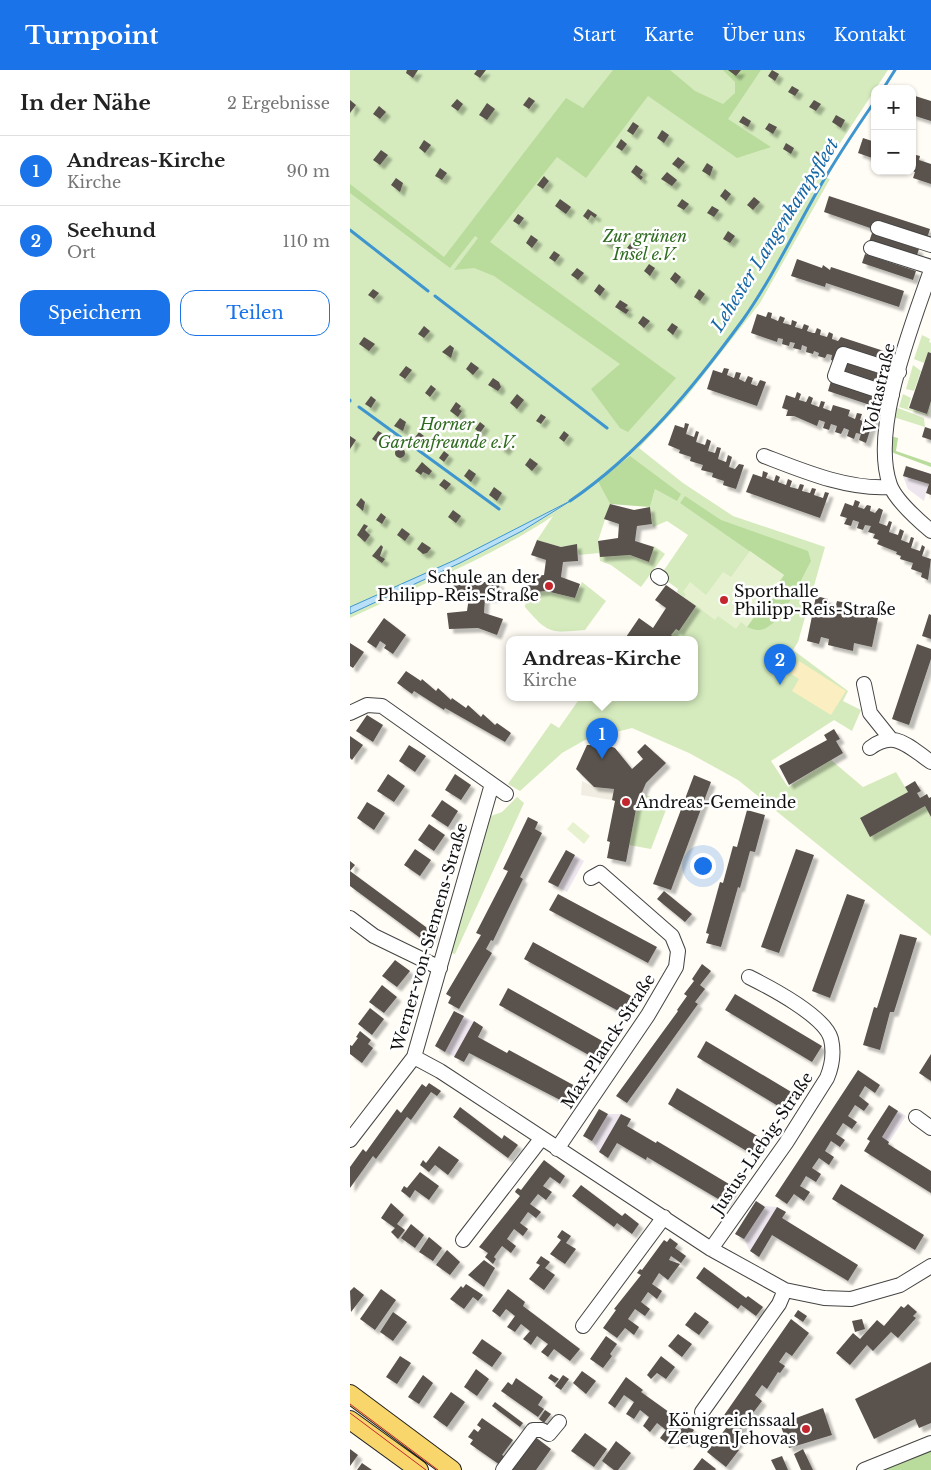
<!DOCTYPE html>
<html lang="de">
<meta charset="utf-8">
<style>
body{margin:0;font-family:"Libre Baskerville",serif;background:#f2f2f2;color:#222}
.controls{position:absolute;right:15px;top:15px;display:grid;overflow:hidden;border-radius:10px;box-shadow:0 1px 4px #0004}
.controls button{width:45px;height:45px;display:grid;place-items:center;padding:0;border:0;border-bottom:1px solid #e0e0e0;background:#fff;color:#222;font:25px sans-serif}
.you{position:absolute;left:352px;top:795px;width:18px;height:18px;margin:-12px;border:4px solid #fff;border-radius:50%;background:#1a73e8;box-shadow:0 0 0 8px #1a73e833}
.badge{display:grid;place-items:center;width:32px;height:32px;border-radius:50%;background:#1a73e8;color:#fff;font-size:16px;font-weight:700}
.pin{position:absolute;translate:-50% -41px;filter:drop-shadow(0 1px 2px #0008)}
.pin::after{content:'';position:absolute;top:26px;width:18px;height:15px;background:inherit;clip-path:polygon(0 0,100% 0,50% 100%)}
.popup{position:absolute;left:156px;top:566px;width:192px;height:65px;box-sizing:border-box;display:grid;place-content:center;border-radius:10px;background:#fff;filter:drop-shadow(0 1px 4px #0005);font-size:16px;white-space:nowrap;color:#767676}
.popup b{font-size:19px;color:#222}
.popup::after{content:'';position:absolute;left:50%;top:100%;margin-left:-10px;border:10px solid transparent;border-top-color:#fff}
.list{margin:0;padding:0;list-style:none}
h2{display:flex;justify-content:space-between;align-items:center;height:65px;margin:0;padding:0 20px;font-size:21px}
h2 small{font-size:16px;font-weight:400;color:#767676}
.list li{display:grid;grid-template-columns:32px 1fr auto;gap:15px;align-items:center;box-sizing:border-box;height:70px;padding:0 20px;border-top:1px solid #e0e0e0}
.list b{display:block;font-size:19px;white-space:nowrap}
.list p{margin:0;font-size:16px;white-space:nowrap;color:#767676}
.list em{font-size:16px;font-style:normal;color:#767676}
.actions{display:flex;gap:10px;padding:15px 20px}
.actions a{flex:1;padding:11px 0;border:1px solid #1a73e8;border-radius:15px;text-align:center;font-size:18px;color:#1a73e8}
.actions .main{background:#1a73e8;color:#fff}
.map{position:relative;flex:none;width:581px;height:1400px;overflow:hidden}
header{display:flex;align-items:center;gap:30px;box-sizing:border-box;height:70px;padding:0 25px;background:#1a73e8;color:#fff}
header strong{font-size:24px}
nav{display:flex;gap:28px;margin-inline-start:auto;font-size:18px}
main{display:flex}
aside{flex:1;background:#fff}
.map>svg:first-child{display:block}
.industrial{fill:#eee6ef}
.green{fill:#d5ebbd}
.forest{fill:#b9dc9c}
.sand{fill:#fbeec1}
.pitch{fill:#e6f2cf}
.plaza{fill:#f1ede2}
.water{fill:#b9e0f7;stroke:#3f96cf}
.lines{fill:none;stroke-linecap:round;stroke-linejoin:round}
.stream{stroke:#3f96cf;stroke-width:3}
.building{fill:#5a524d;filter:url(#shadow)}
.minor-casing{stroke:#444;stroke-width:16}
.major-casing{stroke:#222;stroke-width:20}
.minor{stroke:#fff;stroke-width:14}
.major{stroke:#f9d66b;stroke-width:18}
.tram{stroke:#c4262e;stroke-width:1}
.poi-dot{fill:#c4262e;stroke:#fff;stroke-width:2}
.labels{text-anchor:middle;stroke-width:5;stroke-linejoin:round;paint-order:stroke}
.park-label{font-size:16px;font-style:italic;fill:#2f6b1f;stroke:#fff}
.street-label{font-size:16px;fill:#111;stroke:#fff}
.poi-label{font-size:16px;fill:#111;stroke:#fff;text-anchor:end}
.water-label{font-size:18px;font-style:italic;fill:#1768a6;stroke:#fff}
</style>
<header>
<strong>Turnpoint</strong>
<nav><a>Start</a><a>Karte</a><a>Über uns</a><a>Kontakt</a></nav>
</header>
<main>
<aside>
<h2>In der Nähe<small>2 Ergebnisse</small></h2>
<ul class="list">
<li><span class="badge">1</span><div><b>Andreas-Kirche</b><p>Kirche</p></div><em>90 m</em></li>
<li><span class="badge">2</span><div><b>Seehund</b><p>Ort</p></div><em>110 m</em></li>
</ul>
<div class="actions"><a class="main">Speichern</a><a>Teilen</a></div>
</aside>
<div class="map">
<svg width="581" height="1400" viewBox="0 0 581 1400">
<defs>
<filter id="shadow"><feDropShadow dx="4.5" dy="4.5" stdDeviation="1" flood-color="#0004"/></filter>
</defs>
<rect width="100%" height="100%" fill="#fffdf5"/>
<!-- industrial -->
<path class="industrial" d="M556 396 581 404 574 431 558 419 553 406Z
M216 780 234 791 217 822 198 812Z
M104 941 133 957 114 992 85 976Z
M539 1035 556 1046 534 1080 517 1069Z
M249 1039 258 1044H271L281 1049 258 1088 249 1082 242 1071 233 1066Z
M406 1131 415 1136 427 1137 436 1142 409 1187 400 1181 394 1169 385 1164Z"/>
<!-- green -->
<path class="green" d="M0 0H538L469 105 480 109 410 233 334 330 289 378 333 413 383 446 475 477 448 572 443 580 498 621 493 631 511 640 502 661 484 650 421 691 438 717 481 690 513 717 546 702 558 722 510 749 520 766 575 736 581 747V866L388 710 339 683 282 658 235 670 212 683 170 721 158 714 201 653 209 658 228 631V628H344V570H329L321 565 326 559 329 561 346 536 327 522 328 519 310 506 338 465 317 451 303 457 300 437 305 418 250 413 260 434 248 471 250 486 280 485 299 492 304 476 315 484 291 517 261 495 250 491 249 483 229 485 226 475 211 477 187 470 203 446C140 488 68 516 0 548Z
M572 265 580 269 579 272 581 273V283L578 282 574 293 564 289Z
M563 295 571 301 564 321 556 319Z
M553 324 561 328 558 338 576 344 581 332 578 346 549 337Z
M540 335 574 348 575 357 537 345Z
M232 512 256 531 235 560C201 563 198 564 175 537L176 523 196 521 225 528Z
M292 724 319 732 301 779 279 775 287 734Z
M167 727 174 733 105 884 101 883 141 746 152 742Z"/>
<!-- forest -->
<path class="forest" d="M263 0H320L345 21 373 34 385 23V12L373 0H411L378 49 421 77 387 88 298 26 236 108 207 87 140 172 326 308 278 362 270 358 241 319 270 294 144 206 124 198 104 200 128 168 125 166 100 198 0 123V114L94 187 216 28 233 38Z
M540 366 548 368 546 381 581 393V397L541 382Z
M280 386 331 424 327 431 305 419 300 437 260 434 248 411Z
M335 426 371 450 458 481 461 491C452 507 430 561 408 560 405 560 400 558 397 557L434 505 330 433Z
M581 1378V1400H523Z"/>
<!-- sand -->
<path class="sand" d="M449 591 496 621 481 645 442 621 449 609 441 604Z"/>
<!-- pitch -->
<path class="pitch" d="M400 481 434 505 397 557 391 552 386 559 368 546 365 550 334 527 336 524 333 522 340 512 356 525 373 502 381 507Z
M223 752 240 766 234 774 217 759Z"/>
<!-- plaza -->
<path class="plaza" d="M232 711 244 717 264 719 262 730 231 725Z"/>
<!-- water -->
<path class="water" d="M222 430 172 461 110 493 0 544V537L105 490Z"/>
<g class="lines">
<!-- stream -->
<path class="stream" d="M533 19 545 0
M0 160 78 221
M85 226 257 358
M0 330V331
M9 337 149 439
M220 431C289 384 344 317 392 251 421 210 443 164 468 120 485 90 505 60 525 31"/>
</g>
<!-- building -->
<path class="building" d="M57 0H68L63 8 56 3Z
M127 0H136L130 8 124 4Z
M378 0H391L386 6Z
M422 0 429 4 425 11 418 6Z
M442 16 449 20 445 26 438 22Z
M562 25 581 31V51L562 45Z
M179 27 185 31 179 39 173 35Z
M107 29 113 34 108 41 101 36Z
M0 30 6 35 0 43Z
M464 30 471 34 466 41 459 37Z
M137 33 145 39 137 50 129 45Z
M29 36 36 42 30 49 23 44Z
M486 45 495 50 491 58 482 52Z
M393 46 401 51 398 57 389 52Z
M283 52 289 56 283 65 277 61Z
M419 53 427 57 423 64 415 59Z
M312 60 319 65 314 73 307 68Z
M513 68 525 72V89L508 83Z
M271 69 277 74 272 81 266 77Z
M74 70 81 75 75 83 69 78Z
M436 73 444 78 441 84 433 79Z
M31 80 38 85 30 95 23 90Z
M466 81 474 86 470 93 462 88Z
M562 84 570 86 569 90 581 94V114L563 108 565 102 562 101Z
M328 87 335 92 329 99 322 94Z
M357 93 363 97 360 106 352 101Z
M286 95 293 100 290 105 293 107 291 110 281 102Z
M90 98 97 103 92 110 85 106Z
M317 102 327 110 322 116 311 109Z
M194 106 199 111 193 119 187 115Z
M46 108 53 113 50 122 41 115Z
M375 119 381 124 376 131 370 126Z
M479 126 580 159 577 168 526 151 523 159 474 142Z
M404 127 410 132 403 140 397 135Z
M210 129 221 137 216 144 205 136Z
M332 129 339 134 334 140 327 136Z
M362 136 369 140 364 147 357 143Z
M238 139 247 145 245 148 241 145 238 150 233 146Z
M168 144 174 148 169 155 163 151Z
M378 161 385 166 380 173 373 169Z
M256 163 263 168 258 175 251 170Z
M522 163 569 179 566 188 519 172Z
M181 165 188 170 182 178 176 173Z
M282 171 290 177 286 184 277 178Z
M204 181 210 185 205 192 199 188Z
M515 184 566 201 563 210 512 193Z
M447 189 472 198 473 195 480 200 481 197 554 221 549 237 476 213 475 217 441 206Z
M299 194 305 198 300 206 294 201Z
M227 198 234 203 228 210 221 205Z
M325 202 331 207 326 214 320 209Z
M249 214 255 219 250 226 244 221Z
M23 219 29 223 24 229 18 225Z
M349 219 355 224 350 231 344 227Z
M270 230 278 235 275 238 279 240 276 244 265 237Z
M418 242 422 243 421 248 428 251 430 246 435 248 433 253 441 255 442 250 447 252 445 257 452 259 454 254 459 256 457 261 463 263H465L467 258 471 260 470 265 477 267 479 262 483 264 482 269 488 271 491 267 543 284 539 294 492 278 487 292 481 290 482 285 477 284 475 288 468 286 469 283 464 281 463 284 456 282 457 277 452 275 451 280 443 278 445 273 440 272 439 276 432 274 433 269 428 268 427 272 401 263 407 244 416 247Z
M293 246 300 251 294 258 288 253Z
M322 253 328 257 323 265 317 260Z
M74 256 80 261 74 268 68 264Z
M14 267 25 274 19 281 9 274Z
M100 275 104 278 101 288 92 282Z
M578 282 581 283V331L577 344 559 338Z
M493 291 536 306 532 316 490 301Z
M121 292 129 298 123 305 116 299Z
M56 296 62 300 55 309 49 305Z
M374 298 379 299 377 305 384 308 386 302 391 303 389 309 395 312 398 306 403 308 401 314 407 316 410 310 416 312 407 336 357 319 363 300 372 303Z
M143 308 149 312 151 317 148 321 138 315Z
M481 311 529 327 526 337 478 321Z
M81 315 86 319 80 327 75 323Z
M447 322 451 324 449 330 456 332 459 326 463 328 461 334 469 337 471 331 475 332 473 338 481 341 483 335 500 340 498 346 505 349 507 343 512 344 510 350 518 353 519 347 524 348 516 373 509 370 511 364 506 363 504 369 497 366 499 360 494 358 491 364 485 362 487 356 481 354 479 360 473 358 475 352 469 350 467 356 444 346H436L438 340 432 338 436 325 445 328Z
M167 324 174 330 167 339 160 333Z
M21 326 26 330 21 338 15 334Z
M106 332 111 336 109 339 112 341 108 347 100 341Z
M191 344 196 347 191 354 186 351Z
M50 348 56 352 53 361 44 356Z
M130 352 135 356 130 363 125 359Z
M335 353 339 354 336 364 344 367 346 361 349 362 346 372 355 375 357 369 361 371 358 381 365 383 367 377 371 378 368 389 376 392 378 385 382 387 379 397 385 399 389 394 394 395 386 419 373 415 374 411 362 407 363 403 351 400 353 395 340 391 341 387 329 383 330 380 318 375 325 355 334 358Z
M575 357 581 359V370L572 367Z
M28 361 34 364 28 373 22 369Z
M214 361 219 365 214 372 209 368Z
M69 362 74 366 72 370 75 372 72 376 63 370Z
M0 366 6 370 0 379Z
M154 370 160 374 155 381 149 377Z
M45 383a5 5 0 1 1 10 0a5 5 0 1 1-10 0Z
M94 381 99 385 94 392 89 388Z
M180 388 188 394 182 401 175 395Z
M72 392 82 401 79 405 73 402 71 405 65 401Z
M556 396 581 404V425L576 423 579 414 553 406Z
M119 399 126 404 121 412 114 406Z
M413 401 418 403 416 408 424 411 426 405 430 407 428 412 436 415 438 409 442 411 440 417 448 419 450 414 454 415 452 421 460 423 462 418 466 419 464 425 473 428 475 422 479 423 470 448 396 422 403 404 412 407Z
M94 409 101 414 96 420 89 415Z
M144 417 152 423 147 431 139 425Z
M11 428 15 432 13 441 6 435Z
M505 430 510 432 508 437 514 439 517 435 521 436 520 441 525 443 529 438 533 440 529 453 537 456 539 451 542 452 539 462 548 465 550 459 554 461 551 470 559 473 561 467 564 468 561 478 570 481 572 475 575 477 572 486 581 489 578 510 571 507 572 503 561 499 563 493 550 489 551 486 546 484 547 482 527 474 529 470 523 468 525 464 518 462 521 456 515 455 513 460 507 458 509 452 503 450 501 456 494 454 497 448 490 446 495 433 503 436Z
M260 434 284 440 300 437 302 454 287 456 285 471 304 477 299 492 280 485 250 487 248 471 268 468 269 454 254 449Z
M103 440 111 446 106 453 98 447Z
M31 443 36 447 32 454 26 450Z
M14 454 18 456 15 460 20 465 15 472 7 465Z
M52 458 60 464 55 471 47 465Z
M187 470 211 477 227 474 228 491 213 492 211 507 230 514 225 528 196 521 176 523 175 507 194 505 196 490 181 485Z
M72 472 81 478 77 483 73 484 67 479Z
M31 475 33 477 30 486 35 489 32 493 22 486Z
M108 506 124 512H149L150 527 135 528 134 543 153 549 147 565 128 558 99 559 97 543 117 541 119 527 101 521Z
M316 515 346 536 329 561 326 559 321 565 329 570H274L289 548 303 558 316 538 305 530Z
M466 526 478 529 477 537 485 539 487 531 517 537 515 545 528 548 522 577 504 573 503 581 478 575 479 569 471 567 469 574 457 571Z
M579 544 581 545V569L572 566Z
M34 548 56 565 43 584 34 578 36 575 30 571 26 578 17 572Z
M0 573 14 582 3 598 0 596Z
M567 574 581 579V589L559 655 542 649Z
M56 601 71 611 72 609 86 621 88 618 101 630 102 628 116 638 118 635 131 647 133 644 145 655 147 653 161 663 155 672 95 638 94 640 64 621 62 624 47 613Z
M17 645 33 655 23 672 6 661Z
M484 659 490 669 486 671 493 683 439 715 429 696 477 670 474 665Z
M0 666 13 675 2 690 0 688Z
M295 674 316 693 296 713 287 734 276 792 257 788 260 772 257 771 265 731 262 730 264 719 244 717 226 699 237 675H257L265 678 282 699 293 689 287 682Z
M59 675 76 686 65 702 49 691Z
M38 704 55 716 44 732 27 721Z
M105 704 121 715 111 730 95 720Z
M344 705 361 712 321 820 303 814Z
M565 711 571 721 567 723 570 728 577 724 579 728 581 727V747L575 736 520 767 510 748 558 722 555 717Z
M92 730 108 741 98 757 81 746Z
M17 732 35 743 24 760 7 748Z
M397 740 415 745 405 782 400 781 390 818 388 817 371 877 356 873 359 864 356 863 370 812 373 813 383 776 387 777Z
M178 747 188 752 185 759 192 763 170 807 173 809 143 871 141 870 136 879 142 883 109 939 98 933 101 927 96 924 131 865 126 863 158 801 153 799Z
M79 754 95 765 84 781 68 770Z
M65 779 81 790 70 806 54 795Z
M446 779 464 785 429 883 411 877Z
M216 780 225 785 208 817 198 812Z
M0 791 5 795 0 801 84 863 77 873 0 816Z
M314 821 342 844 335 852 307 829Z
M208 824 307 877 298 893 199 840Z
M497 824 515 830 480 928 462 921Z
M550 864 567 868 544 942H540L530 980 513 975 524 937 527 938Z
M183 872 281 926 272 943 174 889Z
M45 890 60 901 47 917 32 906Z
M352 894 361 901 350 915 355 919 345 932 348 934 277 1033 266 1026 328 941 327 940 337 926 334 924 344 911 342 909Z
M32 915 47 927 34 943 19 932Z
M158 918 256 973 246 989 149 935Z
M385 924 472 976 462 992 375 940Z
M20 938 34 949 22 965 8 954Z
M104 941 114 946 95 982 85 976Z
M124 951 133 957 128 967 157 983 159 980 227 1017 218 1034 119 983 114 992 104 987Z
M10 961 21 970 18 974 23 978 12 993 0 984V975L2 976 8 968 6 967Z
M356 971 443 1023 433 1039 347 987Z
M581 984V1011L569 1003Z
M508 1000 530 1015 525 1023 515 1016 509 1026 519 1034 514 1041 505 1035 498 1046 507 1052 502 1059 493 1053 486 1064 495 1070 490 1077 481 1071 475 1081 484 1087 479 1095 469 1088 462 1098 471 1104 466 1112 456 1106 450 1116 460 1122 454 1131 444 1124 437 1134 425 1126Z
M79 1013 91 1021 87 1026 81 1022 61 1050 57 1047 26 1089 23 1086 0 1118V1097L13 1079 16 1082 47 1039 51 1043 72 1014 76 1017Z
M327 1018 414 1070 405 1086 318 1034Z
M539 1035 548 1041 532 1067 539 1072 538 1074 581 1101V1123L514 1081 520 1071 517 1069Z
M110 1037 152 1069 154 1065 168 1075 158 1088 103 1047Z
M249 1039 258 1044 242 1071 233 1066Z
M271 1044 281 1049 277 1056 306 1073 307 1071 384 1117 375 1133 297 1087 296 1090 267 1073 258 1088 249 1082Z
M89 1076 109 1090 98 1105 85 1095 79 1102 70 1095 73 1090 76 1093Z
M194 1090 215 1106 210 1114 200 1107 193 1116 202 1122 196 1130 188 1124 180 1134 191 1142 186 1148 178 1142 170 1153 178 1159 173 1166 164 1159 157 1169 166 1176 161 1183 152 1176 144 1187 146 1189 143 1194 135 1187 138 1183 129 1177 170 1126 165 1122 166 1120 168 1118 171 1120Z
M70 1102 89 1116 79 1130 65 1120 60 1128 51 1121 54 1116 57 1118Z
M491 1114 574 1165 565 1180 482 1129Z
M231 1115 272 1146 275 1143 289 1154 282 1164 267 1153 264 1157 222 1126Z
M406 1131 415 1137 394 1169 385 1164Z
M41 1133 54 1145 47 1154 55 1160 48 1169 41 1162 45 1158 31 1148Z
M427 1137 436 1142 432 1148 508 1195 498 1211 422 1165 409 1187 400 1181Z
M61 1154 74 1165 65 1178 51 1168Z
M212 1160 221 1166 216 1173 226 1179 215 1194 200 1184 211 1170 207 1167Z
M79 1167 92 1178 83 1191 69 1182Z
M320 1168 328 1174 325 1178 336 1186 331 1193 321 1186 319 1190 330 1194 318 1210 309 1203 302 1214 312 1221 307 1229 298 1222 291 1232 300 1239 295 1246 285 1239 278 1249 289 1257 284 1265 275 1258 267 1268 253 1258 266 1240 264 1239 291 1205 287 1203 290 1199 292 1200 314 1170 317 1172Z
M97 1180 110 1192 100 1205 86 1195Z
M191 1186 200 1192 195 1198 205 1205 194 1220 179 1209 190 1195 186 1193Z
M134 1190 145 1198 134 1217 118 1205Z
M354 1197 396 1228 398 1226 413 1237 406 1246 391 1235 388 1239 346 1208Z
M116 1214 133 1225 128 1231 123 1227 114 1239 100 1229 111 1216 113 1218Z
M4 1217 14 1225 1 1242 0 1221Z
M31 1219 46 1230 25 1260 10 1249Z
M158 1219 175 1232 173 1236 230 1279 220 1291 204 1279 198 1287 191 1282 198 1274 187 1266 181 1275 173 1269 180 1261 171 1254 165 1262 157 1257 165 1246 156 1239 150 1247 142 1241Z
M558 1234 567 1242 563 1246 566 1248 548 1268 541 1262 523 1281 517 1275 500 1295 486 1283 503 1263 510 1269 527 1250 534 1256 551 1236 554 1238Z
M448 1240 457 1246 453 1252 444 1246Z
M43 1242 57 1252 43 1271 30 1262Z
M345 1242 359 1252 349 1265 335 1255Z
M441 1249 459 1263 442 1286 436 1282 429 1292 435 1296 430 1303 428 1302 417 1319 412 1315 405 1325 412 1331 384 1368 389 1371 384 1377 389 1380 376 1397 357 1382 377 1357 370 1351Z
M512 1249 515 1259 505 1262 502 1251Z
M328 1264 342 1274 332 1287 318 1276Z
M256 1266 267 1274 260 1284 262 1286 253 1298 240 1289Z
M132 1269 152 1283 142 1297 122 1283Z
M50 1286 61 1293 47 1314 36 1307Z
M311 1286 325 1297 316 1309 307 1303 301 1309 297 1305Z
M581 1292V1353L569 1358 565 1349 524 1369 505 1329Z
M126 1299 139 1309 127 1326 114 1317Z
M232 1301 246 1311 236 1324 223 1313Z
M201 1304 209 1309 205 1313 198 1308Z
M73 1305 83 1313 69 1334 58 1327Z
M213 1305 219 1309 211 1320 205 1316Z
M276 1307 293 1320 291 1322 344 1360 335 1373 324 1366 318 1374 310 1368 316 1360 307 1353 300 1362 293 1356 299 1347 290 1340 284 1349 276 1344 284 1332 274 1325 265 1338 258 1333Z
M166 1308 193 1327 188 1335 194 1339 188 1347 151 1321 158 1312 162 1315Z
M101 1322 115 1332 97 1357 83 1347Z
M145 1332 173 1353 170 1357 142 1336Z
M473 1338 482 1365 439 1378 430 1354Z
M195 1340 201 1344 194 1353 189 1349Z
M132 1348 163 1370 152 1385 156 1387 150 1395 120 1374 123 1370 118 1367 124 1359 128 1362 131 1358 127 1355Z
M235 1363 257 1379 244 1397 221 1381Z
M184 1366 201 1379 186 1400H160Z
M266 1371 281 1383 268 1400H264L252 1391Z
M0 1379 8 1385 0 1396Z
M453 1379 463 1400H451L444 1384Z
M432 1386 438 1400H426L421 1390Z
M352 1388 366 1399 365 1400H343Z
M12 1393 22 1400H7Z"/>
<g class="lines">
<!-- minor casing -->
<g class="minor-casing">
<path id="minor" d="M528 158 581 175
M521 178 581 197
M581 200C562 256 520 359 540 415 546 431 568 450 581 461
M542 325 485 306 493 284 549 302
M414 386C453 401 498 420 540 417
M308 506 311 508
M514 614 520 643 540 668
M0 643 17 635 32 636 156 724
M520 678C545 659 559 677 581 692
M0 848 24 866 90 898
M64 987 90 1001 361 1179 435 1220 474 1228 501 1229 550 1215 581 1196
M566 1047 581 1058
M0 1070 64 987 142 714
M207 1079 298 945 326 897 328 881 322 866 250 803 241 808
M113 1170 191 1069
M361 1179 436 1073 477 1008C482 996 484 982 481 969 475 946 419 917 399 907
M233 1256 314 1147
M352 1342 429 1234 435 1220
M153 1400 183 1360H192L199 1364 209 1352
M514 1400 581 1373"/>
</g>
<!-- major casing -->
<g class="major-casing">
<path id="major" d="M0 1324 102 1400
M0 1350 69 1400"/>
</g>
<!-- minor -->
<use href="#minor" class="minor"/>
<!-- major -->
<use href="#major" class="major"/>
<!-- tram -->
<path class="tram" d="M0 1334 88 1400
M0 1343 76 1400"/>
</g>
<!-- markers -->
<g class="poi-dot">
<circle cx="199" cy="516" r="5"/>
<circle cx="374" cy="530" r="5"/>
<circle cx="276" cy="732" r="5"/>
<circle cx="456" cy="1359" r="5"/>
</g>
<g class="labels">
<!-- park labels -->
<g class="park-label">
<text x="295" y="172">Zur grünen<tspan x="295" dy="18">Insel e.V.</tspan></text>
<text x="97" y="360">Horner<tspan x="97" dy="18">Gartenfreunde e.V.</tspan></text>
</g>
<!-- street labels -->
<g class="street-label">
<text transform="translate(529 318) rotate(-77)" y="6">Voltastraße</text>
<text transform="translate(79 867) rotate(-74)" y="6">Werner-von-Siemens-Straße</text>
<text transform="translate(258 971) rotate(-57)" y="6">Max-Planck-Straße</text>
<text transform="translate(412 1073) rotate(-56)" y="6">Justus-Liebig-Straße</text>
</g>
<!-- poi labels -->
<g class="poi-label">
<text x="189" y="513">Schule an der<tspan x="189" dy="18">Philipp-Reis-Straße</tspan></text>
<text x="384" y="527" text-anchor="start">Sporthalle<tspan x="384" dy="18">Philipp-Reis-Straße</tspan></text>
<text x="286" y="738" text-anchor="start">Andreas-Gemeinde</text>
<text x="446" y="1356">Königreichssaal<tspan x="446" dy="18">Zeugen Jehovas</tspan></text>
</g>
<!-- water labels -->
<g class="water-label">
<text transform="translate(425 165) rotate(-58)" y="6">Lehester Langenkampsfleet</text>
</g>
</g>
</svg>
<div class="controls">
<button>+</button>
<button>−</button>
</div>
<div class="you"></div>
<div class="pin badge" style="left:252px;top:689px">1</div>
<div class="popup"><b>Andreas-Kirche</b>Kirche</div>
<div class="pin badge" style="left:430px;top:615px">2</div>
</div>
</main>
